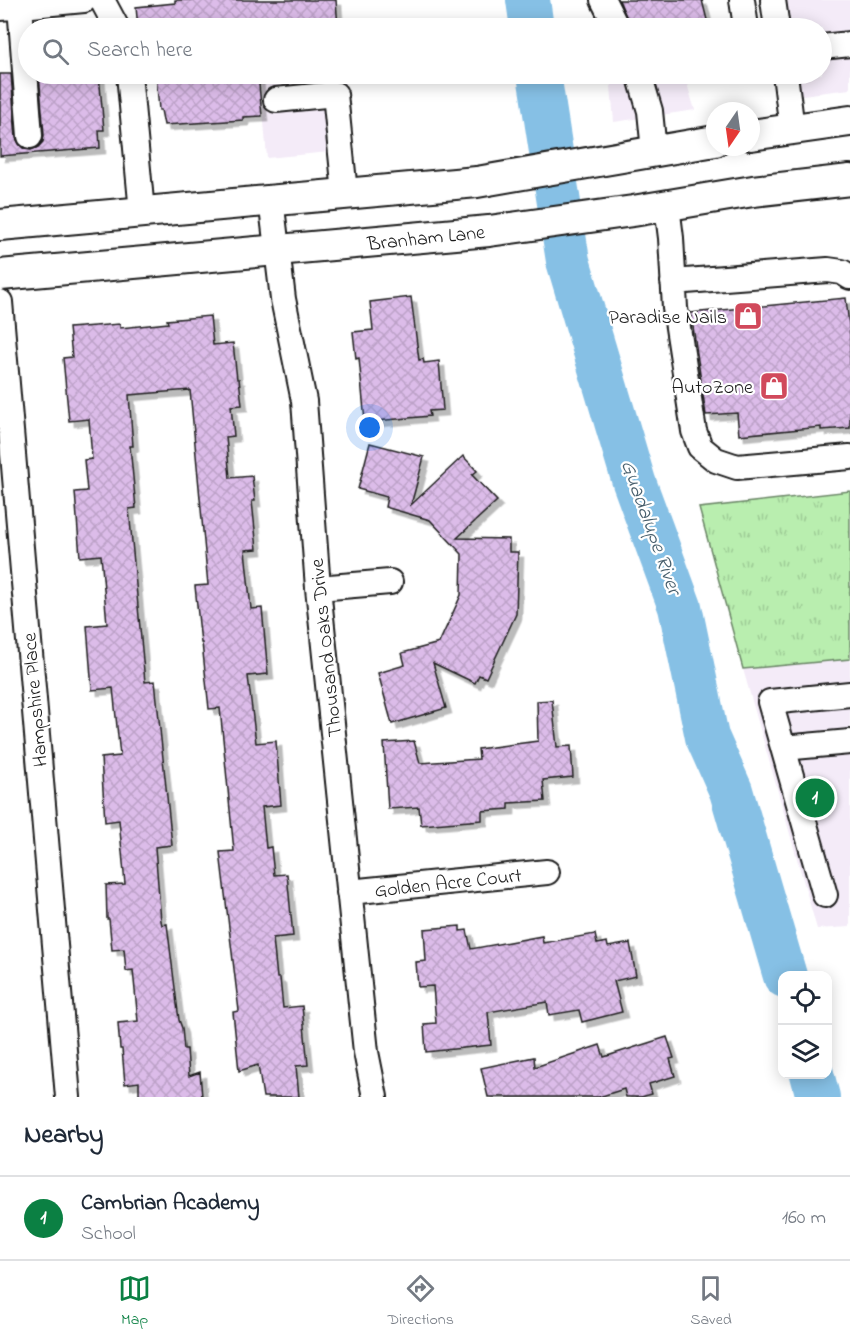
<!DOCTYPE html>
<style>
body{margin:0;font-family:"Indie Flower",sans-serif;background:#f6f6f7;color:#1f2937}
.controls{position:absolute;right:18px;bottom:18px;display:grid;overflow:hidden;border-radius:12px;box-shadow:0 3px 15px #0003}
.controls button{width:54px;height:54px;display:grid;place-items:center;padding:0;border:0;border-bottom:2px solid #e0e1e3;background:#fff;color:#1f2937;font:30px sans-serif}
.compass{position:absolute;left:706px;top:102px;width:54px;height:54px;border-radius:50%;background:#fff;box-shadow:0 3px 15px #0003;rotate:193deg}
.you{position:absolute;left:370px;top:428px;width:21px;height:21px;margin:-15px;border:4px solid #fff;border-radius:50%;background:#1a73e8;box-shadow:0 0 0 9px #1a73e833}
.badge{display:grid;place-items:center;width:39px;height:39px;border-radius:50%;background:#0b8043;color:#fff;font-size:20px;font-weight:700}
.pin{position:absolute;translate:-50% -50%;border:3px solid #fff;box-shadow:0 2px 6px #0006}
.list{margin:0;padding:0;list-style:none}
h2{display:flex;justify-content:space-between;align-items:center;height:78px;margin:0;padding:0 24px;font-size:26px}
h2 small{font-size:20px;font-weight:400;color:#747a83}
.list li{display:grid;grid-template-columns:39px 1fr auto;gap:18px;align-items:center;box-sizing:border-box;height:84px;padding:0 24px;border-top:2px solid #e0e1e3}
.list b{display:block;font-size:22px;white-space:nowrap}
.list p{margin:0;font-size:20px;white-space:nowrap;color:#747a83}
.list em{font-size:20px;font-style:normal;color:#747a83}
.icon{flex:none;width:33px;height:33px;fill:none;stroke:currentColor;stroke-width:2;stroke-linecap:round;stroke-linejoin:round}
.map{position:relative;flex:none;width:850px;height:1097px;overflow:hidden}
.search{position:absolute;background:#fff;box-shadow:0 3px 15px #0003;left:18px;right:18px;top:18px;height:66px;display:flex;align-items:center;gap:15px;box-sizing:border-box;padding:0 21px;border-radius:33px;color:#747a83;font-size:22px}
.sheet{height:162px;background:#fff}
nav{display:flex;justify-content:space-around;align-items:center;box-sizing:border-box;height:84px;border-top:2px solid #e0e1e3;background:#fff;font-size:16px;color:#747a83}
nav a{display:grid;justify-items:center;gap:3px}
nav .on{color:#0b8043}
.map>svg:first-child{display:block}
.built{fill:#f4ebf8}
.grass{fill:url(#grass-tufts);stroke:#6a8566;stroke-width:1.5}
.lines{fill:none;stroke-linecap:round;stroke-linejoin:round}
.river{stroke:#86c0e5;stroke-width:44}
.building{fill:url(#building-cross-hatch);stroke:#1c1c1c;stroke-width:1.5;filter:url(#shadow)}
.minor-casing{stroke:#1c1c1c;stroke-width:28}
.major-casing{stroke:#1c1c1c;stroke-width:34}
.minor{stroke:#fff;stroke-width:24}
.major{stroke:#fff;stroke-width:30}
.labels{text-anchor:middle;stroke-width:4.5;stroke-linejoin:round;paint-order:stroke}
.street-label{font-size:20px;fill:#1c1c1c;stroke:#fff}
.poi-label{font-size:20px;fill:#1c1c1c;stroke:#fff;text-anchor:end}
.water-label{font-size:21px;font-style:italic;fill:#465e6c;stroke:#fff}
</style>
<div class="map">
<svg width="850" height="1097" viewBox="0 0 850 1097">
<defs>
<pattern id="grass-tufts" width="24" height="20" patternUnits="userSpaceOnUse" patternTransform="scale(1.5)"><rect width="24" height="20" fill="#b9eeaf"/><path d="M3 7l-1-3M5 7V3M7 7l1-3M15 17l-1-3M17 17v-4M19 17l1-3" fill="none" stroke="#9ecc96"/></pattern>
<pattern id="building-cross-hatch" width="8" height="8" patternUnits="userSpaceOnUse" patternTransform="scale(1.5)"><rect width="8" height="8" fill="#dcbce9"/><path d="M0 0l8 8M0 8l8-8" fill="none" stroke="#bca1c7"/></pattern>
<filter id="shadow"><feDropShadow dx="5.5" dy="5.5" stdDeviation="0" flood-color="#0004"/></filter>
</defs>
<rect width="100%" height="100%" fill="#fff"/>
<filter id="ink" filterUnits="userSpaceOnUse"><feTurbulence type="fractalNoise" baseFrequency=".0167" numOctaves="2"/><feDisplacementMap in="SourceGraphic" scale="12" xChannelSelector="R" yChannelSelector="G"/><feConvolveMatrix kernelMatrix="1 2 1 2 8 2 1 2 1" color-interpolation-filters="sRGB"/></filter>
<g filter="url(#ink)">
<!-- built -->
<path class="built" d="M766 0H850V89L779 98 776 74H822V28H770Z
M260 74H344L350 150 267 158Z
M610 74H684L695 110 614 122Z
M850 659V927L817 929 743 669Z"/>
<!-- grass -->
<path class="grass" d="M850 491V659L743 669 699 508Z"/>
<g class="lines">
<!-- river -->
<path class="river" d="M528 0 532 28
M539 74 568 261 634 482 680 607 707 737 731 791 785 976
M812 1074 818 1097"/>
</g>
<!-- building -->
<path class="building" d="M175 0H336L338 28H138L136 7 175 3Z
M619 0H702L709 28H631Z
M0 74H11L16 138 19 144 24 149 31 150 38 147 43 142 44 135 39 74H99L104 130H99L100 148 0 156Z
M156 74H258L262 116 243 117V120L164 125 161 110H159Z
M411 297 419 360 423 359 424 363 439 361 443 410 429 411 430 416 365 422 359 358 356 359 353 332 373 330 370 302Z
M846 298 850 335V428L821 430V427L739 435 737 413 706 415 691 313Z
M210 316 213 345 233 343 237 379H239L242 405 231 406 234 436 226 437 230 478 252 476 255 501H252L257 549 245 550 251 609 262 608 268 674 248 676 256 743 276 741 281 805 262 807 266 848 271 847 274 875 287 874 293 936 273 938 277 978H280L283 1008 302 1006 308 1065 296 1066 299 1097H263L258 1065 239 1071 233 1012 239 1011 220 852 234 851 220 708 209 709 202 643H201L195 586 208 585 190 390 129 395 133 446H130L136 508 129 509 145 682 155 681 172 845 155 847 161 921 162 925 167 924 179 1020 182 1028 184 1049H187L189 1076 200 1072 202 1097H139V1082L125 1084 122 1049H120L118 1023 138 1021 133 970 126 971 124 949 112 950 109 919H107L106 885 125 884 119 820 105 822 101 758 120 756 113 688 92 690 87 626 107 624 101 555 80 557 75 492 87 491 84 460 92 459 89 419 69 421 63 358 72 357 69 328 120 324V328L168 323 167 320Z
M370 443 424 457 411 505 463 456 477 471 472 475 497 501 457 538 509 539V552H518L516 614 486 678 479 675 475 683 433 663 446 708 392 724 378 673 405 665 402 653 439 643 461 595 462 554 430 520 385 507 387 497 358 489Z
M552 700 557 747 571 746 573 777 543 780 545 801 509 803V809L482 811V820L421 825 419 807 388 809 384 743 414 741 420 763 479 759 478 749 538 741 537 701Z
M460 926V931L467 930 471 949 542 936 543 943 595 934 597 944 607 942 608 947 630 943 636 976 614 981 622 1012 582 1022 579 1010 549 1015 547 1002 488 1012 491 1045 426 1052 424 1024 436 1023 433 986 418 987 416 962 426 961 424 929Z
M667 1037 674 1058 670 1059 675 1076 649 1084 652 1094 641 1097H626L624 1089 599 1097H488L481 1068 534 1057 535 1067 600 1045 604 1057Z"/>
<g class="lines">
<!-- minor casing -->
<g class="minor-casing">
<path id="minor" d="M102 0 117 28
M603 0 617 28
M742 0 746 27 748 28
M773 0 777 28
M20 6 30 136
M0 8 84 0
M822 47 850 44
M129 74 142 212
M639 74 650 111 654 151
M785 74 792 129
M276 100 335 94 345 193
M271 199 283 299 304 401 318 588 366 1052 375 1097
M667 206 671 238 675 308 694 431 700 447 716 460 737 467 850 457
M673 282 828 270 842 272 850 277
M0 302 68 1097
M318 588 390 582
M783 748 850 742
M349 892 547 872
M825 895 770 702 850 694"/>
</g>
<!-- major casing -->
<g class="major-casing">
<path id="major" d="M751 135 850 121
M0 225 477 182 715 141
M0 275 489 231 633 211 753 191 850 180"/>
</g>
<!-- minor -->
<use href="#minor" class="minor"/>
<!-- major -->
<use href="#major" class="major"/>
</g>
</g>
<!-- icons -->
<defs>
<g id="shop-square" transform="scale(1.5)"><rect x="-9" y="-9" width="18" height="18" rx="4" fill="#d1495b" stroke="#fff"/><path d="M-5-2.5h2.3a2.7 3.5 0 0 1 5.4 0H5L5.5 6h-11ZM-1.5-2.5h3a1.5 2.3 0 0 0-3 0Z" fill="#fff"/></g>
</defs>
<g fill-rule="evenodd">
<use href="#shop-square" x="748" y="316"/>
<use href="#shop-square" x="774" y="386"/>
</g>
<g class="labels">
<!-- street labels -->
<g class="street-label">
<text transform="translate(426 237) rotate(-6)" y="7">Branham Lane</text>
<text transform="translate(325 648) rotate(-96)" y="7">Thousand Oaks Drive</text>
<text transform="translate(34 700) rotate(-95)" y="7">Hampshire Place</text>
<text transform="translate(448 882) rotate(-6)" y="7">Golden Acre Court</text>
</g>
<!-- poi labels -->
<g class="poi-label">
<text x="727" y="323">Paradise Nails</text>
<text x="753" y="393">AutoZone</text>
</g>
<!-- water labels -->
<g class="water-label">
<text transform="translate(652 527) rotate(70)" y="7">Guadalupe River</text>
</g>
</g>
</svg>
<div class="controls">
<button><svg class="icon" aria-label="locate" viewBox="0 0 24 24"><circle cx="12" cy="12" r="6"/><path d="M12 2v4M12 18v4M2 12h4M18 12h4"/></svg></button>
<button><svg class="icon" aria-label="layers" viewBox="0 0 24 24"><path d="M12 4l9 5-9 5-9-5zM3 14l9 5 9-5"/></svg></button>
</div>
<svg class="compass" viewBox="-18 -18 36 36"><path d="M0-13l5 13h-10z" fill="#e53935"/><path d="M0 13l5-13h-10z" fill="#747a83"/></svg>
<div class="you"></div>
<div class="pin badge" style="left:815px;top:798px">1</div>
<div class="search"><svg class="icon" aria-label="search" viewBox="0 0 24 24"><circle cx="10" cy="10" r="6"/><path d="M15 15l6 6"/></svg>Search here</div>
</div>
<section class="sheet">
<h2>Nearby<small></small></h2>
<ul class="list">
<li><span class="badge">1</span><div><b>Cambrian Academy</b><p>School</p></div><em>160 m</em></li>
</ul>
</section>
<nav>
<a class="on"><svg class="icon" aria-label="map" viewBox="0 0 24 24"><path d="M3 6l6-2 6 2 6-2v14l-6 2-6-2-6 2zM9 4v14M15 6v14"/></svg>Map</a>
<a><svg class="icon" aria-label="directions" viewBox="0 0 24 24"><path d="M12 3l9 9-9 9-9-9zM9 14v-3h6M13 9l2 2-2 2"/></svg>Directions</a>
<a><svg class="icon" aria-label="saved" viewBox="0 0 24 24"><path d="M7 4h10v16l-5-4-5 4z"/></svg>Saved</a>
</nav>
